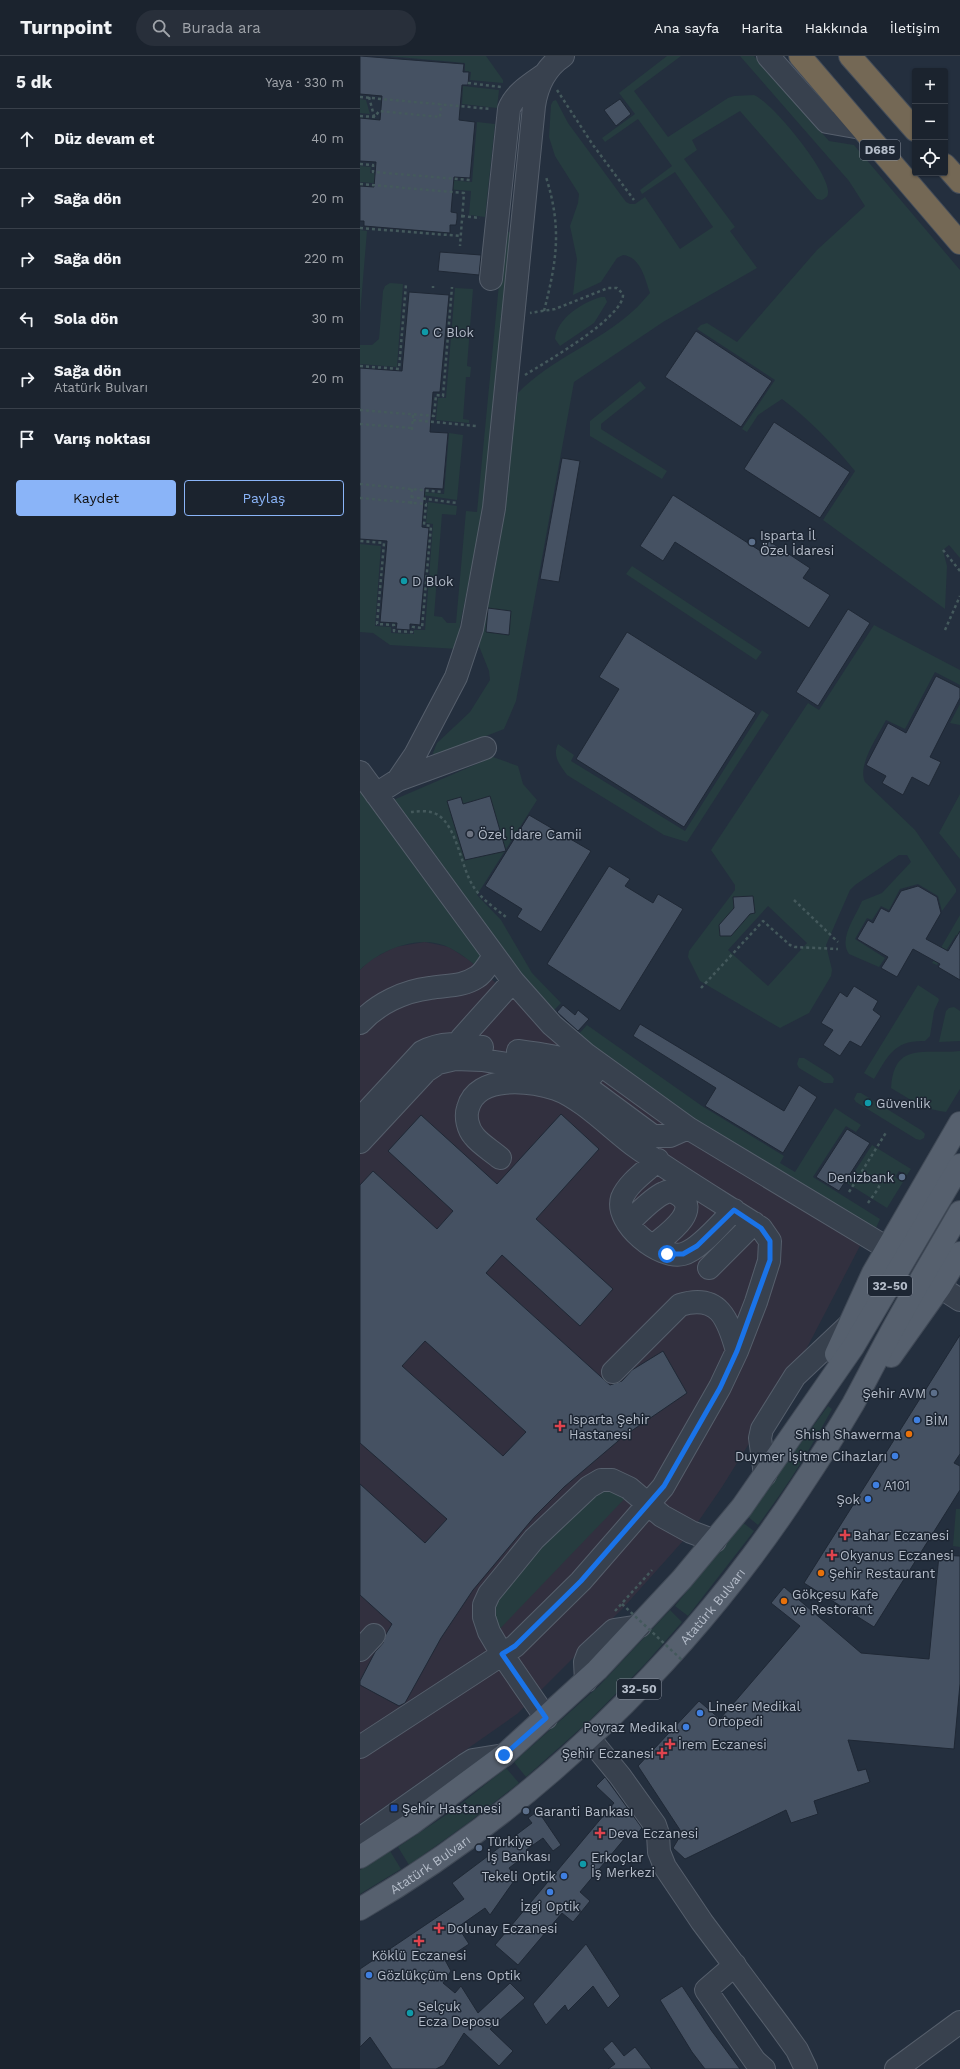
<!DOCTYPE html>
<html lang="tr">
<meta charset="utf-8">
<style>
body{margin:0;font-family:"Work Sans",sans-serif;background:#282f3a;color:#f1f3f6}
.controls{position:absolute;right:12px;top:12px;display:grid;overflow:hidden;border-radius:4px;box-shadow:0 1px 3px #0004}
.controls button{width:36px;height:36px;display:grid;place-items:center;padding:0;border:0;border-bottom:1px solid #39404a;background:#1b232e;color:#f1f3f6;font:20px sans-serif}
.stop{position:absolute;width:12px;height:12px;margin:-9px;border:3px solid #1a73e8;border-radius:50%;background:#fff}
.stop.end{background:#1a73e8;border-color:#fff;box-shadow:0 1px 4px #0008}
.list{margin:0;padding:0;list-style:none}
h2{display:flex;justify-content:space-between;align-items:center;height:52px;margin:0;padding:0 16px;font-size:17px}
h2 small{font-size:13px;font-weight:400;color:#a0a4aa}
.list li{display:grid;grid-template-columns:26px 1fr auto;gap:12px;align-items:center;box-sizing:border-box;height:60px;padding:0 16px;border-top:1px solid #39404a}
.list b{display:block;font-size:15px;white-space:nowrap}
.list p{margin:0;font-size:13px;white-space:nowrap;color:#a0a4aa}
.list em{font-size:13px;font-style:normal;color:#a0a4aa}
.actions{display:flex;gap:8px;padding:12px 16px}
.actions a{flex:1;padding:9px 0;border:1px solid #8ab4f8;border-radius:4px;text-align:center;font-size:14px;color:#8ab4f8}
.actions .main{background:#8ab4f8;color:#111}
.icon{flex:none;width:22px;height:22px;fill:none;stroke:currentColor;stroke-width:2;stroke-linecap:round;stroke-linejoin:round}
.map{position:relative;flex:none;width:600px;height:2013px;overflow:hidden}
header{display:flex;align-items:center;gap:24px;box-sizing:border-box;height:56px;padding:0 20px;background:#1b232e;border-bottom:1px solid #39404a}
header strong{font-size:19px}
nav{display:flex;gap:22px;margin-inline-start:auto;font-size:14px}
.search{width:280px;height:36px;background:#282f3a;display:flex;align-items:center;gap:10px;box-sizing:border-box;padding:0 14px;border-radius:22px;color:#a0a4aa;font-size:15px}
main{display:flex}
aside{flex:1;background:#1b232e}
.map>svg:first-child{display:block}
.medical{fill:#32303f}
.green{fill:#263c3f;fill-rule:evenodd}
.building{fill:#455162;stroke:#1f2835;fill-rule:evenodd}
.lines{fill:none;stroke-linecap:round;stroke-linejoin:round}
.minor-casing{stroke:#565f6c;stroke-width:24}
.major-casing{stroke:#414a57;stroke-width:24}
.highway-casing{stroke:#434c59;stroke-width:24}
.path{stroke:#44595c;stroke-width:2.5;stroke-dasharray:3 3;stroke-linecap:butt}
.minor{stroke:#38414e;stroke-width:22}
.major{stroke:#56606e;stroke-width:22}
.highway{stroke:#746855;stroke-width:22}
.path-bridge{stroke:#44595c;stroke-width:2.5;stroke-dasharray:3 3;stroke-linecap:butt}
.route{stroke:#1a73e8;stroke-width:5}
.culture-dot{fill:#0f9aa8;stroke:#1d2633;stroke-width:1.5}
.service-dot{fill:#5c6f8a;stroke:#1d2633;stroke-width:1.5}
.worship-dot{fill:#6b7280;stroke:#1d2633;stroke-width:1.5}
.shop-dot{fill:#3f7fe0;stroke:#1d2633;stroke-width:1.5}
.health-dot{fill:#e0444e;stroke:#1d2633;stroke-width:1.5}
.food-dot{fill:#e8710a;stroke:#1d2633;stroke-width:1.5}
.transit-dot{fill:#1a4fb4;stroke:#1d2633;stroke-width:1.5}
.labels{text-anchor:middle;stroke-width:3;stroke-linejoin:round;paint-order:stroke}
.shield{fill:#1d2633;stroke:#878f9c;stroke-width:1}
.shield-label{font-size:12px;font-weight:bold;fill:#b4bcc9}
.poi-label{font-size:13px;fill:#b4bcc9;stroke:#1d2633;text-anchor:start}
.street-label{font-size:13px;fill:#b4bcc9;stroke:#1d2633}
</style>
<header>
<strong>Turnpoint</strong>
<div class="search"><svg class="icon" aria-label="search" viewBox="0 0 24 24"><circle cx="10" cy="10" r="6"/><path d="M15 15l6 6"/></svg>Burada ara</div>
<nav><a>Ana sayfa</a><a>Harita</a><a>Hakkında</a><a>İletişim</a></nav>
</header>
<main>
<aside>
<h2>5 dk<small>Yaya · 330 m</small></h2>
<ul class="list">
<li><svg class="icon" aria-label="ahead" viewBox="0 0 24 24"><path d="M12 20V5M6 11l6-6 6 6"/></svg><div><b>Düz devam et</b></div><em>40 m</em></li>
<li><svg class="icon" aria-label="right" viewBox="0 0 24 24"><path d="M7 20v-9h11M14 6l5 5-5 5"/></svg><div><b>Sağa dön</b></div><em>20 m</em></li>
<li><svg class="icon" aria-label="right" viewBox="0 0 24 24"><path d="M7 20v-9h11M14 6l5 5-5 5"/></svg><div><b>Sağa dön</b></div><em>220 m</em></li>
<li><svg class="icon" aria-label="left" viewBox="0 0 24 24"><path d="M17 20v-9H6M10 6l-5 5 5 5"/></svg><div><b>Sola dön</b></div><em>30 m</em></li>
<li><svg class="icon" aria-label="right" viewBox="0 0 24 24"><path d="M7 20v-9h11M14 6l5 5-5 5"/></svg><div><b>Sağa dön</b><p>Atatürk Bulvarı</p></div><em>20 m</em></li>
<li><svg class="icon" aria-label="arrive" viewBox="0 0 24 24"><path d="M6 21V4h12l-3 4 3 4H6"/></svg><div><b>Varış noktası</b></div></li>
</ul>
<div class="actions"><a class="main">Kaydet</a><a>Paylaş</a></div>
</aside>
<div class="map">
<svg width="600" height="2013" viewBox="0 0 600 2013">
<rect width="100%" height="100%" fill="#242f3e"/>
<!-- medical -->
<path class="medical" d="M65 886 89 891 109 904 157 945 503 1184 438 1309 362 1431 331 1476 263 1552 157 1658 0 1768V914L10 904 35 891Z"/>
<!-- green -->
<path class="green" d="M27 0H126L143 24V27L110 24 111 16 105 15V7Z
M307 0H321L274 35 308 81 368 42 374 40 394 39C412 46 471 118 468 137 468 141 465 142 462 144L457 143 380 55 332 84 337 94 324 103 375 171 370 175 397 212 303 266 214 326 156 645 144 673 75 700 73 697 77 687 110 656 130 624 129 615 119 590V583L137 502 158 337C191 303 238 287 273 255 279 250 284 243 290 237 285 223 281 201 263 199L257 202 241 226 213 239 217 203 210 170 218 147 219 138 195 100 189 81 191 49 193 45 196 44 208 67 266 146 270 148H275L285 141 320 193 353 171 315 116 282 138 280 134 312 110 278 63 245 86 242 82 275 58 259 37Z
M380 0H394L469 85 494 89 600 214V502L589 489 583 494 587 510 585 553 463 464 495 415C473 388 450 364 422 343L398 359 387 376 382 373 415 324 337 273 341 269 347 267 377 286 457 194 505 150 489 125Z
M103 30 139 34 137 52 102 48Z
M0 43 6 44 10 58 0 57Z
M117 66 135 68 125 161 109 159 111 135 0 126V110L11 111 10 117 112 126Z
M0 174 7 175 0 259Z
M144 176H151L122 462 100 568 98 593 30 589 13 577 0 576V488L21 490 15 570 31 571V577L54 578V574H65L73 468 66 467 68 446 97 450 96 459 82 458 74 560 82 561 87 567H96L106 455 117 456Z
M30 227 43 228 37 311 0 308V289H12L19 283 23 235 25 230Z
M95 232 113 233 107 310 111 311 110 321H106L103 363 109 364V367L76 364 78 342H86Z
M241 241H245L247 246 234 267 200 290 195 283C197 262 223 246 241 241Z
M280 325 286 332 241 368V373L307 415 302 423 230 380V365Z
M89 377 103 379 97 444 55 438V435L84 438Z
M272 510 402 596 396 604 266 518Z
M514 569 600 614V629L575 616 545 673 526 664C518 680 497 709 505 726L555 774 596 833V836L582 855 578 840 558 828 540 833 529 854 521 850 512 864 507 862 495 883 525 902 519 911 489 898C478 883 496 860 502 845L522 837 551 806 547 799H539L495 829 490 834 466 889 472 914 471 920 449 957 420 972 340 925 328 901 329 895 375 834V829L351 794 448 647 459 654ZM408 850 447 887 408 930 368 894Z
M600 648V669L590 667Z
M402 654 409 659 327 786 304 779 207 719C200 709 192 700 198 688L214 699 211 705 325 775Z
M133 701 158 710 163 728 177 744 117 839 141 864 172 917 201 947 191 957 169 931 31 745Z
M0 734 122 894 123 915C112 907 102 898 90 892 61 877 21 893 0 914Z
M600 738V803L579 777Z
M600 859V881L596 879 577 909 572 907Z
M558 929 578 942 579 944 574 955 570 980 565 985C534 984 528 1000 514 1023L504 1017Z
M594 951 600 955V985L579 986 586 955 589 952Z
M227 969 342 1050 424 1100 420 1107 435 1116 475 1052 501 1069 496 1076 486 1070 453 1121 520 1163 516 1172 335 1066 217 980Z
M600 995V1033L586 1056C565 1054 549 1043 531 1032 534 984 566 999 600 995Z
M439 1002H444L471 1019 474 1023 473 1027H464L439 1012 437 1008Z
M497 1037H501L561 1074 565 1078 564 1082 560 1084 556 1083 496 1046 494 1043Z
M512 1089 551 1113 547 1119 539 1115 535 1121 543 1126 527 1152 487 1127Z
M468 1350 472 1353C450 1394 426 1432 398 1469L387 1460Z
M229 1431 272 1435 132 1581 129 1538Z
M596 1453H600V1491L593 1490Z
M382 1466 394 1475 328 1560 315 1550Z
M310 1554 322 1566 286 1607 230 1664 166 1721 154 1706 239 1630Z
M146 1712 159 1727 108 1767 49 1809 38 1791 92 1755Z
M30 1795 41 1813 0 1838V1814Z"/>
<!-- building -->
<path class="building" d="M0 0 104 8 103 16H109L108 29H102L99 64 115 66 110 122 94 121 91 156 97 157V163L96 169H90V177L4 170V165H0V130L14 131 16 106 0 105V62L20 64 22 40 0 38Z
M260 43 271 58 256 70 244 54Z
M80 196 121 199 119 219 78 215Z
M49 236 89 239 80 336H73L70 376 88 377 83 433 65 432 62 471 69 472 60 569 50 568V574L36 573 37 567 20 566 27 485 0 483V312L42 315Z
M336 275 412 325 381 371 305 321Z
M414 366 490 416 460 462 384 413Z
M202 402 220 405 199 526 180 523Z
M313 439 402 496 409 485 450 512 443 522 470 539 449 572 315 486 303 505 280 490Z
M128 552 151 555 149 579 126 576Z
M488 553 510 567 458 650 436 636Z
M267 576 396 657 324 771 216 703 259 633 239 621Z
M576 620 600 632V642L570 701 581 706 569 730 552 721 543 739 522 727 526 720 506 709 528 667 546 677Z
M130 740 146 795 105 804 87 745 101 741 103 748Z
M169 759 231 795 181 876 157 861 162 853 125 830Z
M249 810 270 823 265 830 293 847 298 838 323 853 260 955 187 908Z
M558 830 577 841 581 857 566 883 588 895 600 875V924L578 911 580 908 553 893 537 921 521 912 528 901 497 883 508 864 513 867 521 852 529 856 541 835Z
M393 840 395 857 390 858 371 880H360L359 869 374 852 373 841Z
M494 930 518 945 513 954 521 960 501 991 490 985 480 1000 463 989 473 974 461 967 480 936 487 941Z
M203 949 215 959 218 954 229 963 218 975 197 956Z
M280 968 424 1055 439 1029 457 1041 423 1097 345 1050 356 1032 273 980Z
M201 1058 239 1093 176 1163 253 1233 220 1270 142 1199 126 1217 250 1329 262 1325 272 1314 303 1295 327 1337 264 1380 204 1431 175 1460 113 1534 81 1582 45 1647 39 1650 0 1629V1625L15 1596 23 1587 26 1578 32 1568 0 1539V1428L65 1487 87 1463 0 1387V1129L13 1115 77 1173 93 1155 28 1095 61 1059 137 1128ZM65 1285 166 1376 143 1400 42 1310Z
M487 1073 510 1087 479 1135 456 1121Z
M600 1279V1398L594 1407 600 1410V1434L514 1571 444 1527Z
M579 1499 600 1500V1628L594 1693 488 1684 498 1715 506 1713 510 1726 454 1745 458 1758 431 1767 426 1754 325 1803 313 1792 322 1777 278 1710 339 1645 360 1663 440 1570 411 1547 424 1531 501 1597 569 1603Z
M245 1721 282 1772 275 1780 270 1776 220 1836 230 1845 213 1866 202 1857 158 1909 135 1889 254 1747 236 1730Z
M178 1755 201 1789 193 1795 183 1782 166 1794 169 1797 149 1812 156 1822 130 1859 125 1852 98 1871 109 1888 85 1904 91 1915 83 1927 95 1937 101 1930 118 1957 150 1927 165 1942 130 1973 153 1995 139 2010 104 1977 84 2009 76 2013H32L10 1981 0 1991V1913L104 1843 92 1827 172 1767 168 1762Z
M226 1888 260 1940 248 1952 233 1930 208 1955 205 1949 186 1969 173 1948Z
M322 1930 351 1974 380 2013H345L332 1996 300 1944Z
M252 1985 264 2000 275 1991 292 2013H248L255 2008 243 1993Z"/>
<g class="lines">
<!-- minor casing -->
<g class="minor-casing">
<path id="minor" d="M408 0 467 66 501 72
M131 223 149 53C155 37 171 28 185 18
M0 716 153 925 192 969 227 999 328 1072 527 1192
M38 724 125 692
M16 738 38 724 55 699 96 621 112 573 134 452 174 50C177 29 185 12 203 0
M0 967C17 948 44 935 70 932 86 929 102 931 117 921 124 917 129 907 134 900
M101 983 153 925
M158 995C188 999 208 1000 233 1018
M0 1063 62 996C83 985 100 988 122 991
M0 1086 66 1015 78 1007 95 1003 122 1004 197 1016 224 1029 293 1080H310L328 1072
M298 1104C286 1115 268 1127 262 1142 254 1167 300 1204 323 1198 339 1194 362 1166 374 1154
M268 1167C279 1157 291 1143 304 1137 309 1134 314 1136 319 1139 342 1155 306 1179 293 1190
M349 1212 394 1167
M580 1231 600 1244
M253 1316 320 1249C359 1237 368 1263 377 1295
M405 1419 400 1382 402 1373 435 1320 488 1270
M0 1594 14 1579
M226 1625 225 1606 228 1598 254 1574 280 1570
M186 1662 142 1598 129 1576 124 1561V1549L129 1538 174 1483 229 1431 241 1424H252L269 1432 302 1460 331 1476 355 1485
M229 1682 260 1720 295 1769 298 1778 299 1796 305 1811 342 1866 419 1969 437 1994 446 2013
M0 1691 155 1590 221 1525 303 1431 360 1331 377 1295 396 1246 409 1205 410 1185 401 1172C359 1145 312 1117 272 1088 251 1072 220 1041 196 1033 170 1025 117 1018 108 1052 105 1061 108 1073 114 1080 120 1088 132 1095 140 1102
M0 1783 105 1709 113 1704 144 1699
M375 1909 346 1934 395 2005 404 2013
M536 2013 600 1966"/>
</g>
<!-- major casing -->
<g class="major-casing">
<g id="major">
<path d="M476 1298 513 1217 600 1067"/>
<path d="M531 1300 580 1231 600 1197"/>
<path d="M0 1801 51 1768 144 1699 237 1614 322 1523 382 1451 493 1291 600 1109"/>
<path id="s1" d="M0 1853C175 1751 329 1601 440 1432 458 1405 476 1377 493 1348 505 1326 516 1304 528 1282 551 1239 576 1198 600 1156"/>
</g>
</g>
<!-- highway casing -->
<g class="highway-casing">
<path id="highway" d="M440 0 600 187
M490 0 555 74
M585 109 600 126"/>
</g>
<!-- path -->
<path class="path" d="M108 27 141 31
M197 34 233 89 274 144
M0 41 131 53
M9 41 15 64
M0 60 15 61 19 55 80 61 81 48
M0 108 13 109V116L110 124
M0 128 104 137 100 190
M102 160 120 162
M0 172 101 180
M73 232V230
M184 255C197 204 202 172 186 121
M0 310 39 313 46 228
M165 319C184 307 265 261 263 238L257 232H248L195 253 170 257
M0 354 74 360 76 339 83 340 92 231
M53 364 116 370
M0 368 52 372
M52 374 53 358
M0 428 82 436
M51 441 97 447
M0 442 66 448 64 469 71 470 62 572 53 571 52 576 34 575V569L17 568 24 487 0 485
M51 448 52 433
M583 494 600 515
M585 574 600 540
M51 756C59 755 70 754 78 759 97 771 101 811 113 830 121 843 135 852 146 861
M434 844 478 886
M341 932 403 865 430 889 435 891 478 893
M489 1136 527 1075
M508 1147 518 1133 524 1117
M255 1555 292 1514"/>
<!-- minor -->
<use href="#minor" class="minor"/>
<!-- major -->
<use href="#major" class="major"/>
<!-- highway -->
<use href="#highway" class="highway"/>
<!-- path-bridge -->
<path class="path-bridge" d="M262 1548 323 1605"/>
</g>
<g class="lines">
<!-- route -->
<path class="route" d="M144 1699 186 1662 142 1598 155 1590 221 1525 304 1430 360 1332 377 1295 410 1204V1185L401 1172 374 1154 337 1190 323 1198H307"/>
</g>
<!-- markers -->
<g class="culture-dot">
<circle cx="65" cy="276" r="4"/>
<circle cx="44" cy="525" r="4"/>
<circle cx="508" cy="1047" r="4"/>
<circle cx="223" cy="1808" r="4"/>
<circle cx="50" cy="1957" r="4"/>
</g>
<g class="service-dot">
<circle cx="392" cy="486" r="4"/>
<circle cx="542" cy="1121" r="4"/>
<circle cx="574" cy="1337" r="4"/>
<circle cx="166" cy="1755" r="4"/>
<circle cx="119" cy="1792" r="4"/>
</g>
<circle class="worship-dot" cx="110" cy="778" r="4"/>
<g class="shop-dot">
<circle cx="557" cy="1364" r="4"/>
<circle cx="535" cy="1400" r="4"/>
<circle cx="516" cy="1429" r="4"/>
<circle cx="508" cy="1443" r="4"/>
<circle cx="340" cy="1657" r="4"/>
<circle cx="326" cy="1671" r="4"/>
<circle cx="204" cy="1820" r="4"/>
<circle cx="190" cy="1836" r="4"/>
<circle cx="9" cy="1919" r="4"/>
</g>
<g class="health-dot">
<path d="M198 1364h4v4h4v4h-4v4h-4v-4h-4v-4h4z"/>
<path d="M483 1473h4v4h4v4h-4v4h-4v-4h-4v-4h4z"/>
<path d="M470 1493h4v4h4v4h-4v4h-4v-4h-4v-4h4z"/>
<path d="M308 1682h4v4h4v4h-4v4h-4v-4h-4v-4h4z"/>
<path d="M300 1691h4v4h4v4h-4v4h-4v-4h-4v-4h4z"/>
<path d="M238 1771h4v4h4v4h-4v4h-4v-4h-4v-4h4z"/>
<path d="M77 1866h4v4h4v4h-4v4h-4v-4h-4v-4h4z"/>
<path d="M57 1879h4v4h4v4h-4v4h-4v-4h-4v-4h4z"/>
</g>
<g class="food-dot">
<circle cx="549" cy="1378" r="4"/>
<circle cx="461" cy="1517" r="4"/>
<circle cx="424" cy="1545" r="4"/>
</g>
<rect class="transit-dot" x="30" y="1748" width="8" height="8" rx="2"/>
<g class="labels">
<!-- shield labels -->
<g class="shield">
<rect x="500" y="84" width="40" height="20" rx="3"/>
<rect x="508" y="1220" width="44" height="20" rx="3"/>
<rect x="257" y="1623" width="44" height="20" rx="3"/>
</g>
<g class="shield-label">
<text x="520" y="98">D685</text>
<text x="530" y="1234">32-50</text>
<text x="279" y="1637">32-50</text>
</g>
<!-- poi labels -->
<g class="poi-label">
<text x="73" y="281">C Blok</text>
<text x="400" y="484">Isparta İl<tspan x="400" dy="15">Özel İdaresi</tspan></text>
<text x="52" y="530">D Blok</text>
<text x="118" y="783">Özel İdare Camii</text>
<text x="516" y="1052">Güvenlik</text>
<text x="534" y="1126" text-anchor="end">Denizbank</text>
<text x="566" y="1342" text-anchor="end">Şehir AVM</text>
<text x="209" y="1368">Isparta Şehir<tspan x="209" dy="15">Hastanesi</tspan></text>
<text x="565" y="1369">BİM</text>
<text x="541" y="1383" text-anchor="end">Shish Shawerma</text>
<text x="527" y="1405" text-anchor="end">Duymer İşitme Cihazları</text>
<text x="524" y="1434">A101</text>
<text x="500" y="1448" text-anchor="end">Şok</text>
<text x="493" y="1484">Bahar Eczanesi</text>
<text x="480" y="1504">Okyanus Eczanesi</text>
<text x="469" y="1522">Şehir Restaurant</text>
<text x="432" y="1543">Gökçesu Kafe<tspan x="432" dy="15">ve Restorant</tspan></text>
<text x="348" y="1655">Lineer Medikal<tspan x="348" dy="15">Ortopedi</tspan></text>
<text x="318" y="1676" text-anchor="end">Poyraz Medikal</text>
<text x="318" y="1693">İrem Eczanesi</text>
<text x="294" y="1702" text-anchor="end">Şehir Eczanesi</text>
<text x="42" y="1757">Şehir Hastanesi</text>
<text x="174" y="1760">Garanti Bankası</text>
<text x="248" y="1782">Deva Eczanesi</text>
<text x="127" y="1790">Türkiye<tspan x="127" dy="15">İş Bankası</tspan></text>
<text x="231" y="1806">Erkoçlar<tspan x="231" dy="15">İş Merkezi</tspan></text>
<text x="196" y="1825" text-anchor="end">Tekeli Optik</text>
<text x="190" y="1855" text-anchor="middle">İzgi Optik</text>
<text x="87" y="1877">Dolunay Eczanesi</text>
<text x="59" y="1904" text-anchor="middle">Köklü Eczanesi</text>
<text x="17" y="1924">Gözlükçüm Lens Optik</text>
<text x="58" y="1955">Selçuk<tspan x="58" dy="15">Ecza Deposu</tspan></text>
</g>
<!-- street labels -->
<g class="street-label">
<text dy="5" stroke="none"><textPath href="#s1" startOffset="467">Atatürk Bulvarı</textPath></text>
<text dy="5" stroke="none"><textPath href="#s1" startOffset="83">Atatürk Bulvarı</textPath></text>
</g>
</g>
</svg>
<div class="controls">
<button>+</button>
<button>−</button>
<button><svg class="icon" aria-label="locate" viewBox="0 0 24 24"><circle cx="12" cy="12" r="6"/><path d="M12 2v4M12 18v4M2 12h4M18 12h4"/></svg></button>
</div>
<div class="stop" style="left:307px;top:1198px"></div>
<div class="stop end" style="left:144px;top:1699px"></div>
</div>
</main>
